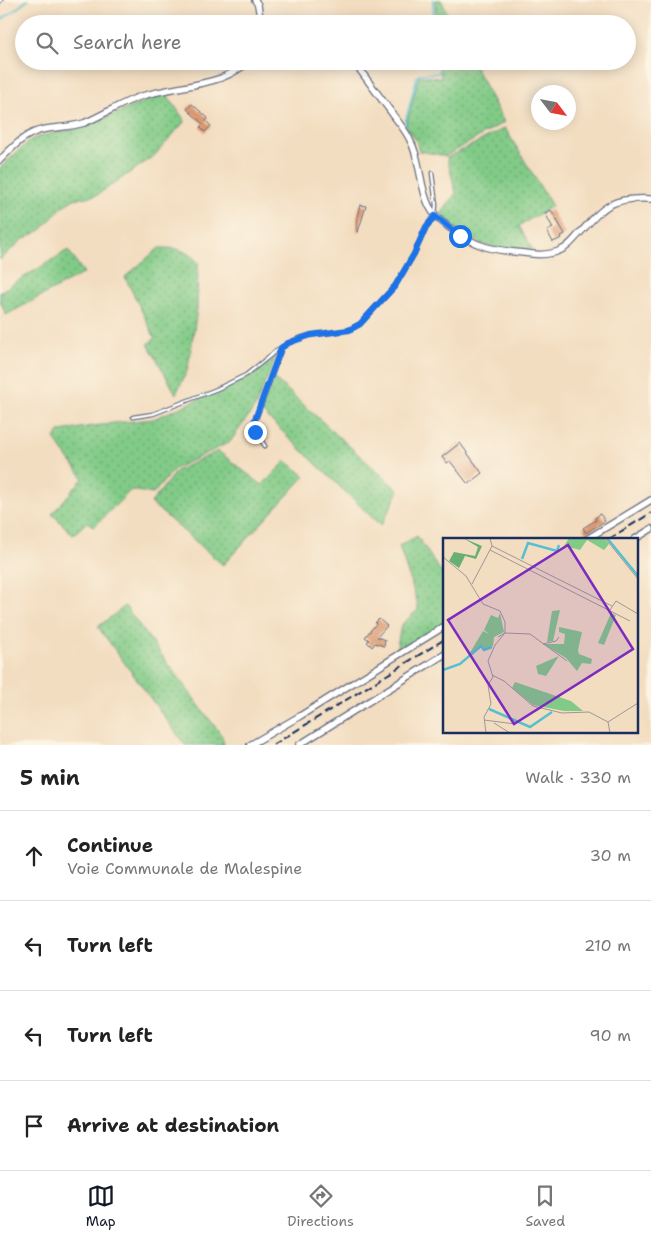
<!DOCTYPE html>
<meta charset="utf-8">
<style>
body{margin:0;font-family:"Shantell Sans",sans-serif;background:#f2f2f2;color:#222}
.compass{position:absolute;left:531px;top:85px;width:45px;height:45px;border-radius:50%;background:#fff;box-shadow:0 2px 12px #0003;rotate:122deg}
.stop{position:absolute;width:15px;height:15px;margin:-11px;border:4px solid #1a73e8;border-radius:50%;background:#fff}
.stop.end{background:#1a73e8;border-color:#fff;box-shadow:0 1px 5px #0008}
.list{margin:0;padding:0;list-style:none}
h2{display:flex;justify-content:space-between;align-items:center;height:65px;margin:0;padding:0 20px;font-size:21px}
h2 small{font-size:16px;font-weight:400;color:#767676}
.list li{display:grid;grid-template-columns:32px 1fr auto;gap:15px;align-items:center;box-sizing:border-box;height:90px;padding:0 20px;border-top:1px solid #e0e0e0}
.list b{display:block;font-size:19px;white-space:nowrap}
.list p{margin:0;font-size:16px;white-space:nowrap;color:#767676}
.list em{font-size:16px;font-style:normal;color:#767676}
.icon{flex:none;width:28px;height:28px;fill:none;stroke:currentColor;stroke-width:2;stroke-linecap:round;stroke-linejoin:round}
.map{position:relative;flex:none;width:651px;height:745px;overflow:hidden}
.search{position:absolute;background:#fff;box-shadow:0 2px 12px #0003;left:15px;right:15px;top:15px;height:55px;display:flex;align-items:center;gap:12px;box-sizing:border-box;padding:0 18px;border-radius:28px;color:#767676;font-size:19px}
.sheet{height:425px;background:#fff}
nav{display:flex;justify-content:space-around;align-items:center;box-sizing:border-box;height:70px;border-top:1px solid #e0e0e0;background:#fff;font-size:14px;color:#767676}
nav a{display:grid;justify-items:center;gap:2px}
nav .on{color:#111827}
.map>svg:first-child{display:block}
.grass{fill:url(#grass-dots);stroke:#4e7d72}
.lines{fill:none;stroke-linecap:round;stroke-linejoin:round}
.stream{stroke:#55c0d0;stroke-width:2}
.building{fill:#db9870}
.lane-casing{stroke:#676c80;stroke-width:5}
.street-casing{stroke:#676c80;stroke-width:8}
.lane{stroke:#fff;stroke-width:2.5}
.street{stroke:#fff;stroke-width:5.5}
.rail{stroke:#1b2f5e;stroke-width:2;stroke-dasharray:8 4;stroke-linecap:butt}
.route{stroke:#1a73e8;stroke-width:6}
.inset-river{fill:none;stroke:#55c0d0;stroke-width:2.5}
.inset-road{fill:none;stroke:#9d9799;stroke-width:1}
.view{fill:#7b2cbf;fill-opacity:0.15;stroke:#7b2cbf;stroke-width:2.5}
.inset-edge{fill:none;stroke:#1b2f5e;stroke-width:2.5}
</style>
<div class="map">
<svg width="651" height="745" viewBox="0 0 651 745">
<defs>
<pattern id="grass-dots" width="8" height="8" patternUnits="userSpaceOnUse" patternTransform="scale(1.25)"><rect width="8" height="8" fill="#82cb87"/><path d="M2 2h.1M6 6h.1" fill="none" stroke="#6aa572" stroke-width="1.8" stroke-linecap="round"/></pattern>
</defs>
<rect width="100%" height="100%" fill="#fcf5e5"/>
<filter id="ink" filterUnits="userSpaceOnUse"><feTurbulence type="fractalNoise" baseFrequency=".02" numOctaves="2"/><feDisplacementMap in="SourceGraphic" scale="10" xChannelSelector="R" yChannelSelector="G"/><feConvolveMatrix kernelMatrix="1 2 1 2 8 2 1 2 1" color-interpolation-filters="sRGB"/></filter>
<filter id="wash" filterUnits="userSpaceOnUse"><feTurbulence type="fractalNoise" baseFrequency=".0096" numOctaves="4" result="noise"/><feDisplacementMap in="SourceGraphic" scale="20" xChannelSelector="R" yChannelSelector="G"/><feGaussianBlur stdDeviation="1.12" result="paint"/><feColorMatrix in="noise" values="0 0 0 0 0 0 0 0 0 0 0 0 0 0 0 0 0 1.4 0 .05"/><feComposite in="paint" operator="in"/></filter>
<g filter="url(#wash)">
<rect width="100%" height="100%" fill="#f3ddc0"/>
<!-- grass -->
<path class="grass" d="M435 0H441L453 24H437Z
M440 61H472L504 122 446 156 419 151 416 140 406 126 419 76 441 78Z
M166 93 185 121 154 156 97 195 74 199 63 206 41 230 22 240 0 260V168L30 140 40 136 80 128Z
M505 128 552 206 519 226 533 250C520 249 506 250 494 248 473 243 456 229 440 216L456 193 447 158Z
M159 248C178 248 184 249 198 262L197 309 190 356 187 371 176 394 148 344 155 338 125 277Z
M68 250 84 273 6 315 0 300V292Z
M276 357 255 407 230 442 174 469 153 494 131 490 94 527 87 522 73 535 52 514 83 478 54 439 60 431 114 423 153 419 244 380Z
M275 379 399 491 381 526 260 410Z
M218 451 262 485 286 461 305 476 223 565 151 503 176 471Z
M417 536 445 578V622L396 652 401 625 418 610 417 602 399 546Z
M125 606 222 736 224 745H185L98 627Z"/>
<g class="lines">
<!-- stream -->
<path class="stream" d="M433 0 434 24
M0 21 28 0
M405 124 417 77 419 74 439 73 438 61"/>
</g>
<g id="blocks">
<!-- building -->
<path class="building" d="M192 104 208 118 206 121 211 126 205 132 200 127 203 124 187 109Z
M360 205 366 206 358 232H357V217Z
M551 210 565 234 561 236 562 238 553 242 547 231 553 228 545 213Z
M460 443 482 473 468 484 450 461 447 463 442 457Z
M600 514 605 521 586 533 583 528 596 520 595 518Z
M379 619 387 626 377 637 385 640 384 646 375 643 372 647 367 642 369 640 365 637 376 624 375 623Z"/>
</g>
</g>
<g filter="url(#ink)">
<use href="#blocks" fill-opacity="0" stroke="#676c80" stroke-width="1"/>
<g class="lines">
<!-- lane casing -->
<g class="lane-casing">
<path id="lane" d="M0 1 1 0
M133 417 153 414 217 389 246 375 276 351 289 343 297 339 311 335 349 330 360 324 395 286 414 254 426 227 435 215 436 205 432 173
M265 446 255 432 254 424 281 350"/>
</g>
<!-- street casing -->
<g class="street-casing">
<path id="street" d="M255 0 258 5 261 24
M350 61 360 70C371 85 383 101 394 116 399 123 405 130 409 138 421 159 419 185 429 206 434 216 442 222 450 228 476 247 492 250 524 253 536 255 549 256 561 250 569 247 574 239 580 233 605 205 612 197 651 199
M0 160C14 146 26 132 46 129 59 127 71 127 84 123 104 115 122 102 142 96 168 88 195 87 221 78 231 74 241 68 250 61
M587 539 651 500
M635 539 651 529
M250 745 300 716 445 626
M299 745 445 654"/>
</g>
<!-- lane -->
<use href="#lane" class="lane"/>
<!-- street -->
<use href="#street" class="street"/>
<!-- rail -->
<path class="rail" d="M609 539 651 513
M273 745 445 639"/>
</g>
</g>
<g class="lines" filter="url(#ink)">
<!-- route -->
<path class="route" d="M255 432 254 424 255 419 281 348 288 343 297 340 311 335 349 330 360 324 395 286 414 254 426 227 435 216 460 236"/>
</g>
<!-- overview -->
<g transform="translate(443 538)">
<rect width="195" height="195" fill="#f3ddc0"/>
<path d="M126 0H161L166 6 161 12 144 2 137 12 121 8ZM117 72 110 103 104 104 109 73ZM57 75 61 94 51 99 50 108 41 111 39 108 25 118 40 93 46 96 41 92 48 77 55 80ZM168 75 173 77 161 107 155 105ZM116 89 139 94 135 112 136 116 149 121 148 126 139 125 134 133 123 120 100 106H121L122 96 116 94ZM116 118 103 138 95 136 93 128ZM72 144 128 163 140 173H121L90 167 69 150Z" fill="#82cb87"/>
<path d="M20 0 39 8 33 21 22 18 16 30 6 23 11 14 32 18 35 9Z" fill="#69af74"/>
<path class="inset-river" d="M164 0 195 38M79 21 85 5 114 13 116 7M0 132 17 126 38 108 41 112 49 109M46 171 87 189 109 174"/>
<path class="inset-road" d="M162 0 195 41M49 8 169 68M47 12 187 83M0 19 23 38 40 66 57 73 62 84V95M29 46 49 8 47 0M167 72 173 63 195 76M55 99 62 95 87 96 124 123M100 106 113 103 116 99M49 137 61 143 90 168 119 175 146 174 165 184 167 195M41 182 72 186M165 184 195 165M51 185 67 195M43 195 41 179 48 166 45 147 50 139 45 123 52 107 62 95"/>
<path class="view" d="M125 7 190 111 71 186 5 82Z"/>
<rect width="195" height="195" class="inset-edge"/>
</g>
</svg>
<svg class="compass" viewBox="-18 -18 36 36"><path d="M0-13l5 13h-10z" fill="#e53935"/><path d="M0 13l5-13h-10z" fill="#767676"/></svg>
<div class="stop" style="left:460px;top:236px"></div>
<div class="stop end" style="left:255px;top:432px"></div>
<div class="search"><svg class="icon" aria-label="search" viewBox="0 0 24 24"><circle cx="10" cy="10" r="6"/><path d="M15 15l6 6"/></svg>Search here</div>
</div>
<section class="sheet">
<h2>5 min<small>Walk · 330 m</small></h2>
<ul class="list">
<li><svg class="icon" aria-label="ahead" viewBox="0 0 24 24"><path d="M12 20V5M6 11l6-6 6 6"/></svg><div><b>Continue</b><p>Voie Communale de Malespine</p></div><em>30 m</em></li>
<li><svg class="icon" aria-label="left" viewBox="0 0 24 24"><path d="M17 20v-9H6M10 6l-5 5 5 5"/></svg><div><b>Turn left</b></div><em>210 m</em></li>
<li><svg class="icon" aria-label="left" viewBox="0 0 24 24"><path d="M17 20v-9H6M10 6l-5 5 5 5"/></svg><div><b>Turn left</b></div><em>90 m</em></li>
<li><svg class="icon" aria-label="arrive" viewBox="0 0 24 24"><path d="M6 21V4h12l-3 4 3 4H6"/></svg><div><b>Arrive at destination</b></div></li>
</ul>
</section>
<nav>
<a class="on"><svg class="icon" aria-label="map" viewBox="0 0 24 24"><path d="M3 6l6-2 6 2 6-2v14l-6 2-6-2-6 2zM9 4v14M15 6v14"/></svg>Map</a>
<a><svg class="icon" aria-label="directions" viewBox="0 0 24 24"><path d="M12 3l9 9-9 9-9-9zM9 14v-3h6M13 9l2 2-2 2"/></svg>Directions</a>
<a><svg class="icon" aria-label="saved" viewBox="0 0 24 24"><path d="M7 4h10v16l-5-4-5 4z"/></svg>Saved</a>
</nav>
